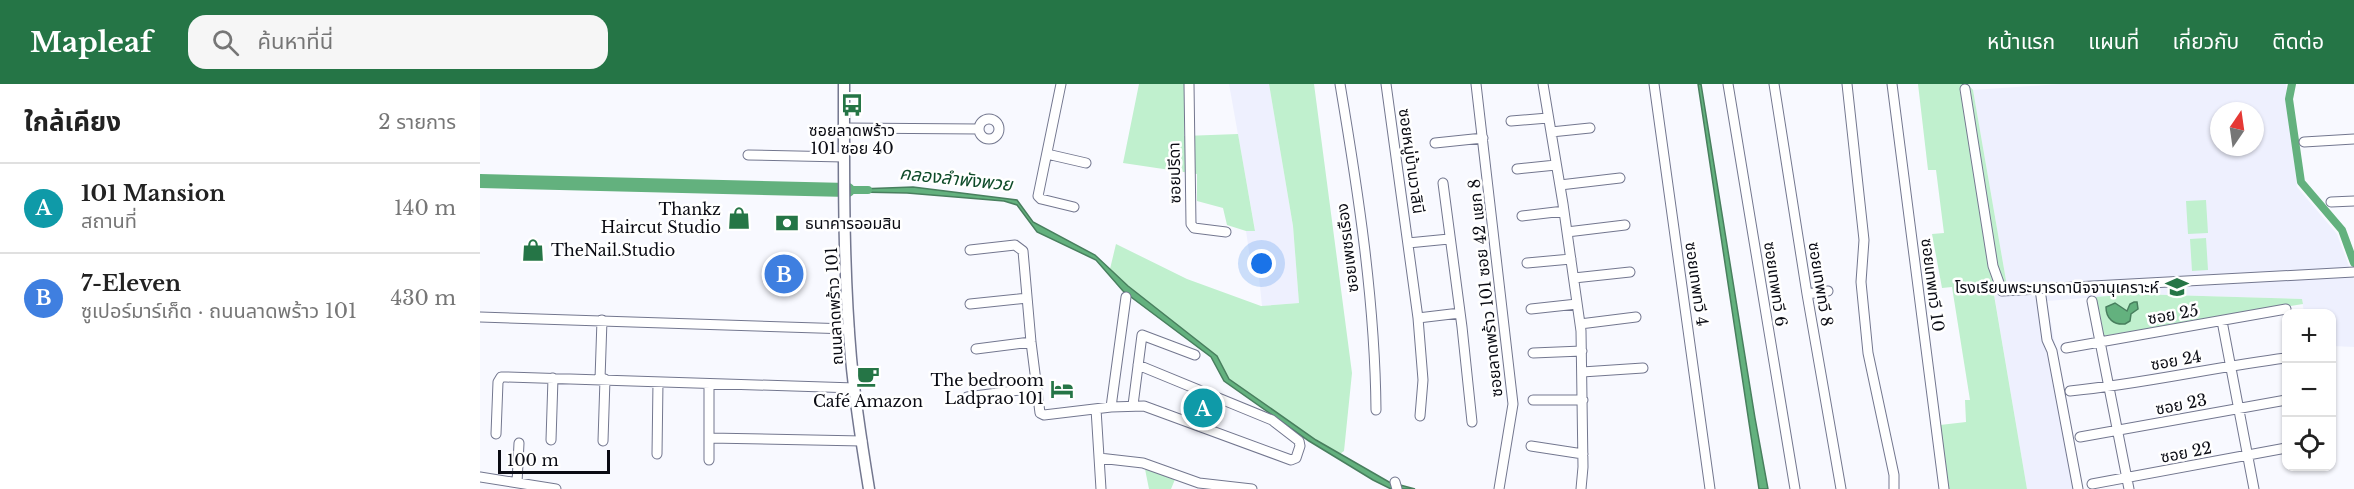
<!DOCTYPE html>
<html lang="th">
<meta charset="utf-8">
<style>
body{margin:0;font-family:"Libre Baskerville","Noto Sans Thai",serif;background:#f6f6f6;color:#222}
.controls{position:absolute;right:18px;bottom:18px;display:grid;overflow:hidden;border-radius:12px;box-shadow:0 2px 4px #0004}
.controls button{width:54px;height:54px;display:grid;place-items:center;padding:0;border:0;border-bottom:2px solid #e0e0e0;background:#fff;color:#222;font:30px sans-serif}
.compass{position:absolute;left:1730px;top:18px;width:54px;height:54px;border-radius:50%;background:#fff;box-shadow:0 2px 4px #0004;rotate:13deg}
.scale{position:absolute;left:18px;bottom:15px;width:112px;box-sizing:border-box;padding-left:6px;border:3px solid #0a0b13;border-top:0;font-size:16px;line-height:21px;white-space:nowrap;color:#0a0b13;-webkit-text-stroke:4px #fff;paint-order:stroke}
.you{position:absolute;left:782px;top:180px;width:21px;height:21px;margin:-15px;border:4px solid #fff;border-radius:50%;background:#1a73e8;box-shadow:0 0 0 9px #1a73e833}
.badge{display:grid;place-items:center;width:39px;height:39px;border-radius:50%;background:#257546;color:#fff;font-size:20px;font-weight:700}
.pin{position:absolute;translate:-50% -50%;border:3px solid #fff;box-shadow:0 2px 6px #0006}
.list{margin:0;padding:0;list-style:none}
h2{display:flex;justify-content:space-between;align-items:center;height:78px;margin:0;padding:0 24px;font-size:26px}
h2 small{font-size:20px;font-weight:400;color:#767676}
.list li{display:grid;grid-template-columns:39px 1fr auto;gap:18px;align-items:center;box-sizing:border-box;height:90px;padding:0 24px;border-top:2px solid #e0e0e0}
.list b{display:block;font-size:22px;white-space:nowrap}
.list p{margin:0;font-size:20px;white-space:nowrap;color:#767676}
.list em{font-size:20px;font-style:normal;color:#767676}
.icon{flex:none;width:33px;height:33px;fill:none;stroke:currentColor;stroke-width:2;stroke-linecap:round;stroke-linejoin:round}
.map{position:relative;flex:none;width:1874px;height:405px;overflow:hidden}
header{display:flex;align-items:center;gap:36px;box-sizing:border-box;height:84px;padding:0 30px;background:#257546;color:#fff}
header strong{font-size:28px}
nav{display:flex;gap:33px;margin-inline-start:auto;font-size:21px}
.search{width:420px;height:54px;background:#f6f6f6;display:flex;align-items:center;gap:15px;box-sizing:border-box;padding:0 21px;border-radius:18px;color:#767676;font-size:22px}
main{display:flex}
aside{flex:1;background:#fff}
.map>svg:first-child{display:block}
.built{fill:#eef0fe;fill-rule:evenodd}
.green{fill:#c0f0ce}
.water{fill:#63b17e;stroke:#487f5e;stroke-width:1.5}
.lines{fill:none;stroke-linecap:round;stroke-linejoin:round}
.canal{stroke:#63b17e;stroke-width:8}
.river{stroke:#63b17e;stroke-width:14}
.minor-casing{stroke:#73778f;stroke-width:11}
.tertiary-casing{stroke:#73778f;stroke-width:13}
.minor{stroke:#fff;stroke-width:9}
.tertiary{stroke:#fff;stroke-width:10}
.labels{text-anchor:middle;stroke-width:5;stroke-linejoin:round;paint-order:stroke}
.poi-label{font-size:16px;fill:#0a0b13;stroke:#fff;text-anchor:end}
.street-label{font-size:16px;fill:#0a0b13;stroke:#fff}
.water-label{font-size:18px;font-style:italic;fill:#0e4b29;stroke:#fff}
</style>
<header>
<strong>Mapleaf</strong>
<div class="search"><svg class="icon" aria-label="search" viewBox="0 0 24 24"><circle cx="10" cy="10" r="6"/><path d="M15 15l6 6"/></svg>ค้นหาที่นี่</div>
<nav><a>หน้าแรก</a><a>แผนที่</a><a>เกี่ยวกับ</a><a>ติดต่อ</a></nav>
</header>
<main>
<aside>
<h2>ใกล้เคียง<small>2 รายการ</small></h2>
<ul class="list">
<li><span class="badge" style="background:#0f9aa8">A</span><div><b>101 Mansion</b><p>สถานที่</p></div><em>140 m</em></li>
<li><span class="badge" style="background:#3f7fe0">B</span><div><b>7-Eleven</b><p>ซูเปอร์มาร์เก็ต · ถนนลาดพร้าว 101</p></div><em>430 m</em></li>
</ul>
</aside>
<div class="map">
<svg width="1874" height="405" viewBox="0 0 1874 405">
<rect width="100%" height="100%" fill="#f8f9ff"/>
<!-- built -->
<path class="built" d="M749 0H789L813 142 819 219 782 222 778 183 771 181 766 147 775 146Z
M1580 0H1806L1817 103 1857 150 1874 196V263L1852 262V230L1824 229 1822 215 1655 210 1567 217 1602 405H1547L1513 204 1527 202 1493 6ZM1739 27H1775V63H1739Z"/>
<!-- green -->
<path class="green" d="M659 0H705L704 52 758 50 775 147H766L747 141 743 124 717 117V90L643 79Z
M789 0H834L872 289 864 367 860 370 836 356 749 295 737 272 648 202 630 185 636 160 707 195 781 222 819 219 813 142Z
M1438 0H1488L1493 6 1527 202 1513 205 1547 405H1469L1460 341 1486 338 1485 316H1490L1472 203 1462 204 1452 150 1464 149 1456 86H1448Z
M1726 116 1728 149 1708 150 1706 117Z
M1726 154 1728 186 1712 187 1710 155Z
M1654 210 1822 215 1823 220 1623 252 1615 213Z
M665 385 696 393 691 405H669Z"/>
<!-- water -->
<path class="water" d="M1218 0H1221L1275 334 1288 405H1279Z
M433 103 537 116 553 138 615 171 648 202 737 272 749 295 836 356 909 398 935 405H911L893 396 829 357 744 297 731 273 643 207 616 176 557 148 537 121 524 117 427 109 378 108 379 105Z
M1654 218H1657L1658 225 1651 230 1650 237 1645 240C1634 241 1626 235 1626 223L1635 219 1647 227 1650 220Z"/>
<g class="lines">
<!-- canal -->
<path class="canal" d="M1812 0 1809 15 1821 98 1862 146 1874 179
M368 106H388"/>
<!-- river -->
<path class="river" d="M0 97 368 106"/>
<!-- minor casing -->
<g class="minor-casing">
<path id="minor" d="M581 0 558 112 561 115 594 123
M709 0 711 140 714 144 746 148
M860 0C878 107 895 217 896 326
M906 0 938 234 943 296 940 332
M996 0 1033 320 1019 405
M1063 0 1083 120 1101 247 1103 383 1101 405
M1174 0 1230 405
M1248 0 1315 405
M1294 0 1327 210 1361 405
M1367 0 1384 156 1381 198 1388 269 1414 391V405
M1412 0 1464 405
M1485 5 1513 182 1522 207 1874 188
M499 45a10 10 0 1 1 20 0a10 10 0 1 1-20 0Z
M1031 37 1068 34
M364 44 499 45
M1071 48 1110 44
M1824 58 1874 55
M955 59 1003 54
M567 70 606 79
M268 71 364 73
M1037 85 1076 81
M963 99 982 243 992 338
M1080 101 1140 94
M1851 118 1874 117
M1042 132 1084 127
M1087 148 1145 141
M928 159 969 155
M490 166 535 161 543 167 551 258 560 329 564 331 631 323 664 322 811 376 816 374 820 362 819 357 792 336 658 281
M1047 179 1091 175
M1094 194 1150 188
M1560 205 1567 256 1572 267 1598 405
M1327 210 1348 207
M1612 217 1649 405
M490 220 547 214
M1051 225 1097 220
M0 233 369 245
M938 234 980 229
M1742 237 1774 405
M1100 240 1156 233
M1586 264 1806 225
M496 265 551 258
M1053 269 1102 267
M1102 288 1163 284
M120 295 122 236
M229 300V354L382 357
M1590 307C1663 300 1734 283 1806 274
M487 313 555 304
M1053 316H1103
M653 321 662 251 715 271
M631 323 646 213
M616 325 621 405
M16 350 18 298 21 293H26L375 304
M1600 353 1806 316
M71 356 73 294
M123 357 125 295
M1051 362 1103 370
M177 370 178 298
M619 374 663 379 719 399 772 405
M229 376V354
M0 393 76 405
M915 398 917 405
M37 399 39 359
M1612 400 1806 364"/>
</g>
<!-- tertiary casing -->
<g class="tertiary-casing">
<path id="tertiary" d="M364 0C364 91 363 183 371 274 375 318 382 362 389 405"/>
</g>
<!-- minor -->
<use href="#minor" class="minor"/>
<!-- tertiary -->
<use href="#tertiary" class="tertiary"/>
</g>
<!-- icons -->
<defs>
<g id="bus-bare" transform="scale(1.8)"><path d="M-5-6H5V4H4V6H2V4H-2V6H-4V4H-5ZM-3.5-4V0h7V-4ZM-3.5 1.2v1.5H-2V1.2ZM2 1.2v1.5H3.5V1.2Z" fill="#257546" stroke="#fff" stroke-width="2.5" paint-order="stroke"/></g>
<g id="shop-bare" transform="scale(1.8)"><path d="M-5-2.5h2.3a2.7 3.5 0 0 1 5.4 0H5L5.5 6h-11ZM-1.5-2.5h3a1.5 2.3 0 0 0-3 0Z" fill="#257546" stroke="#fff" stroke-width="2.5" paint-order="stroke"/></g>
<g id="bank-bare" transform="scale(1.8)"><path d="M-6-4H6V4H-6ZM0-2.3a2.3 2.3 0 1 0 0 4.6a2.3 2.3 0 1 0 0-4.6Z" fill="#257546" stroke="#fff" stroke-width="2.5" paint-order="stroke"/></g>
<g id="school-bare" transform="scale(1.8)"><path d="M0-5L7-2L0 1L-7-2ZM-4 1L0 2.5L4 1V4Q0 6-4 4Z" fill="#257546" stroke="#fff" stroke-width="2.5" paint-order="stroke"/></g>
<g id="cafe-bare" transform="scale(1.8)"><path d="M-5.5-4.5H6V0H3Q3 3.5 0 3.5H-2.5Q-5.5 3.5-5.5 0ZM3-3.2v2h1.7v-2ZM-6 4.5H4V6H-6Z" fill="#257546" stroke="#fff" stroke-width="2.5" paint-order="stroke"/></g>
<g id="hotel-bare" transform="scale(1.8)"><path d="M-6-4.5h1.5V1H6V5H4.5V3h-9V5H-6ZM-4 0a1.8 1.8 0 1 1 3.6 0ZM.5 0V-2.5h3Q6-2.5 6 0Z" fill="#257546" stroke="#fff" stroke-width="2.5" paint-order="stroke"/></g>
</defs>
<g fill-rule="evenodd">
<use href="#bus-bare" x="372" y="21"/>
<use href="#shop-bare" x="259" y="134"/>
<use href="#bank-bare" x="307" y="139"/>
<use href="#shop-bare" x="53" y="166"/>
<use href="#school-bare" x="1697" y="203"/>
<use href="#cafe-bare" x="388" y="292"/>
<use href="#hotel-bare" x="582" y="305"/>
</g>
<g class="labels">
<!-- poi labels -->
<g class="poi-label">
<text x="372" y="52" text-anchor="middle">ซอยลาดพร้าว<tspan x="372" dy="18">101 ซอย 40</tspan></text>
<text x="241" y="131">Thankz<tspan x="241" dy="18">Haircut Studio</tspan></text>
<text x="325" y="145" text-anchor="start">ธนาคารออมสิน</text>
<text x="71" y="172" text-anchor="start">TheNail.Studio</text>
<text x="1679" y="209">โรงเรียนพระมารดานิจจานุเคราะห์</text>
<text x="564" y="302">The bedroom<tspan x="564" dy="18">Ladprao 101</tspan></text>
<text x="388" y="323" text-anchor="middle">Café Amazon</text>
</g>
<!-- street labels -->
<g class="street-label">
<text transform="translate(932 77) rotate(82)" y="6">ซอยหมู่บ้านวาสินี</text>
<text transform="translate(694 89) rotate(-91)" y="6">ซอยปรีดา</text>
<text transform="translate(867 164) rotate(-97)" y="6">ซอยเพชรเรือง</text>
<text transform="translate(1217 200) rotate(82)" y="6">ซอยเทพทวี 4</text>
<text transform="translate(1296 200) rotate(82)" y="6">ซอยเทพทวี 6</text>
<text transform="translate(1341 200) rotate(81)" y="6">ซอยเทพทวี 8</text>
<text transform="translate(1453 201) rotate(83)" y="6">ซอยเทพทวี 10</text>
<text transform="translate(1005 204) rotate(-96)" y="6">ซอยลาดพร้าว 101 ซอย 42 แยก 8</text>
<text transform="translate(354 222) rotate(-93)" y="6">ถนนลาดพร้าว 101</text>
<text transform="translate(1693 230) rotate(-10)" y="6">ซอย 25</text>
<text transform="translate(1696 276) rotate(-10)" y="6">ซอย 24</text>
<text transform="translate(1701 320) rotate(-11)" y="6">ซอย 23</text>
<text transform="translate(1706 368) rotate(-11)" y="6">ซอย 22</text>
</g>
<!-- water labels -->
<g class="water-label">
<text transform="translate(476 95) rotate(6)" y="6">คลองลำพังพวย</text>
</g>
</g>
</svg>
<div class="controls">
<button>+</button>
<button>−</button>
<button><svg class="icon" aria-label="locate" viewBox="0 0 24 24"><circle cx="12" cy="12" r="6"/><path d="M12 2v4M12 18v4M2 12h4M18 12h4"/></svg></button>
</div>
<svg class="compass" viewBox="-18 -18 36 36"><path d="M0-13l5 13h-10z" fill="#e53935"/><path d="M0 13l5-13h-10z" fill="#767676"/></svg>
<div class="scale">100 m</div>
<div class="you"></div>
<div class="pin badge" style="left:723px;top:324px;background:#0f9aa8">A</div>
<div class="pin badge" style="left:304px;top:190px;background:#3f7fe0">B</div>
</div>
</main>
